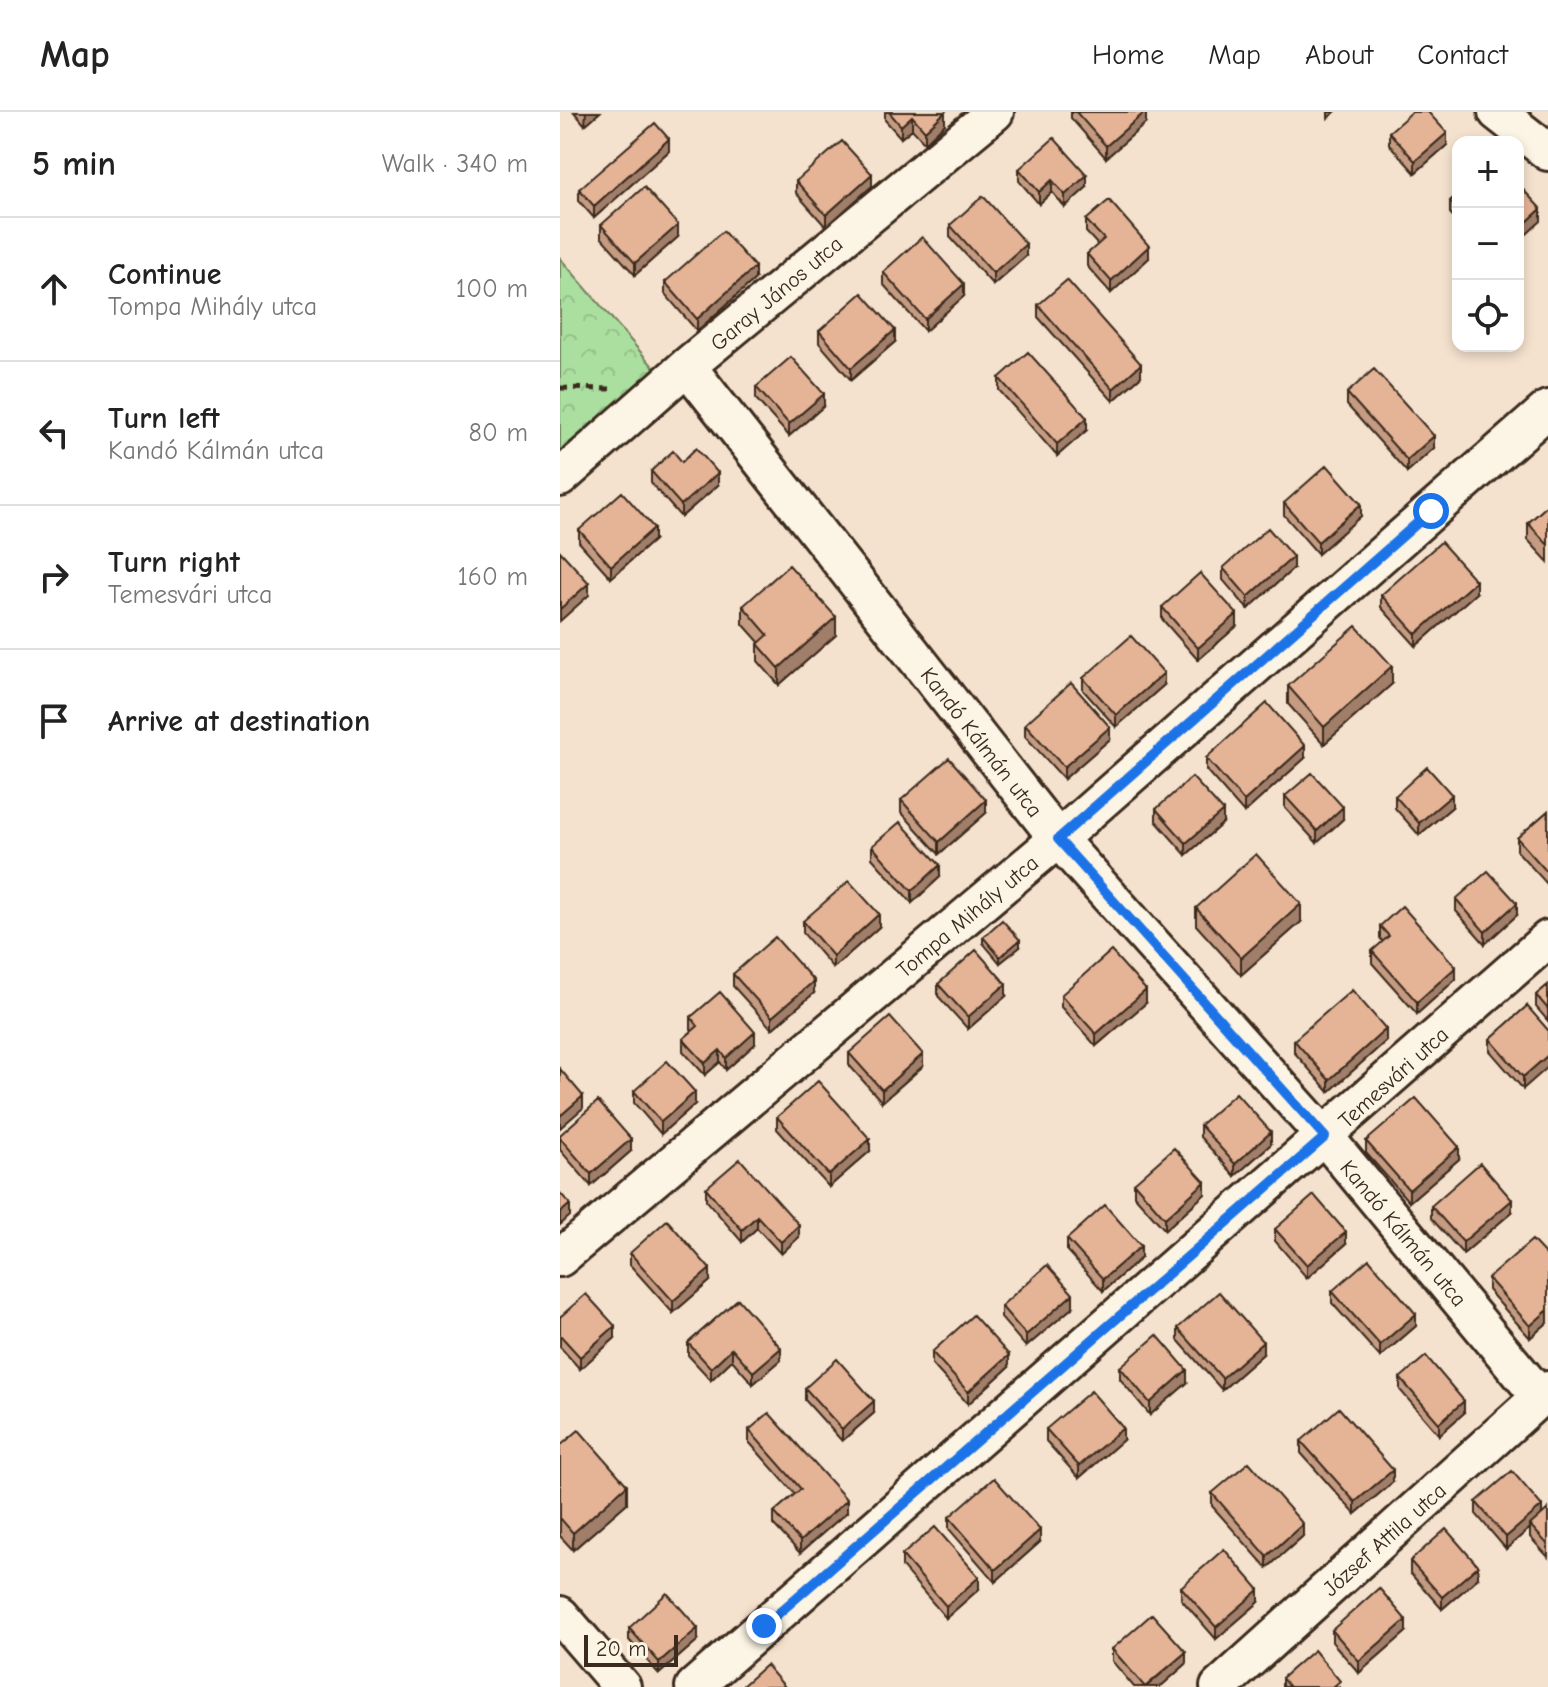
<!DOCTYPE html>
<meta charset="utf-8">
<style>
body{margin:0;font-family:"Comic Neue",sans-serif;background:#f2f2f2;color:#222}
.controls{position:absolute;right:24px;top:24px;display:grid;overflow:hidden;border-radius:16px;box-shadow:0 4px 12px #0003}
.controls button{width:72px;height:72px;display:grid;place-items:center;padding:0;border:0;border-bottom:2px solid #e0e0e0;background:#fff;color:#222;font:40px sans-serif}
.scale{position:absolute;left:24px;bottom:20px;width:94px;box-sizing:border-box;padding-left:8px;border:4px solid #3b2a1e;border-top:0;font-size:22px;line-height:28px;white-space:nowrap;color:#3b2a1e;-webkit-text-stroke:6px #fcf5e5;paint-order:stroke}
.stop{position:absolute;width:24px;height:24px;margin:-18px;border:6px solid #1a73e8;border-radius:50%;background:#fff}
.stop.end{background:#1a73e8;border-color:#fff;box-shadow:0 2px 8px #0008}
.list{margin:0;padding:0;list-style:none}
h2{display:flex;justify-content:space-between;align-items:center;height:104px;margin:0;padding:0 32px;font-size:34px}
h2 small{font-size:26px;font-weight:400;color:#767676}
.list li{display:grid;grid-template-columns:52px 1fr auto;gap:24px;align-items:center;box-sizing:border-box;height:144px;padding:0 32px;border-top:2px solid #e0e0e0}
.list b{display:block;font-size:30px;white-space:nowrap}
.list p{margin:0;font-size:26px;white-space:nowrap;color:#767676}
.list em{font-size:26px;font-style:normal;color:#767676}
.icon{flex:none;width:44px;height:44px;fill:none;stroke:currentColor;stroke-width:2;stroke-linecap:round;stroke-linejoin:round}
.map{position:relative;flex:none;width:988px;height:1575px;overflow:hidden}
header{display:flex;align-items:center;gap:48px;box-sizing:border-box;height:112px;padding:0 40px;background:#fff;border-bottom:2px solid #e0e0e0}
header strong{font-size:38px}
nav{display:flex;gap:44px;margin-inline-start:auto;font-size:28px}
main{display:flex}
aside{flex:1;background:#fff}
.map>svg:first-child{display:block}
.forest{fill:url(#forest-crowns);stroke:#73845f;stroke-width:2}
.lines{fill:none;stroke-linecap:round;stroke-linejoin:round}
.minor-casing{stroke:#3b2a1e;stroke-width:42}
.path{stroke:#3b2a1e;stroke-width:5;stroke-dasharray:8 6;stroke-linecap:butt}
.minor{stroke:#fcf5e5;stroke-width:36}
.wall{fill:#c59b82;stroke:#3b2a1e;stroke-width:2}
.shaded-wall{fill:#a07e6a;stroke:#3b2a1e;stroke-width:2}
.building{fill:#e5b497;stroke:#3b2a1e;stroke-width:2}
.route{stroke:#1a73e8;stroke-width:10}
.labels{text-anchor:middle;stroke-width:6;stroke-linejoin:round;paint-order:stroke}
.street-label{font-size:22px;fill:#3b2a1e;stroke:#fcf5e5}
</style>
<header>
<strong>Map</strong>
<nav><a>Home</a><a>Map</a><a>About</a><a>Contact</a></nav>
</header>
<main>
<aside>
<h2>5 min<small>Walk · 340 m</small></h2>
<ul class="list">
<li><svg class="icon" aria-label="ahead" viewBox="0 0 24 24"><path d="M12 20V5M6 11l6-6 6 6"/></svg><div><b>Continue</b><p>Tompa Mihály utca</p></div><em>100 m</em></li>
<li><svg class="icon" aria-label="left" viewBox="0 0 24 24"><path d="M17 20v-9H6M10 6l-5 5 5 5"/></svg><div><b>Turn left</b><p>Kandó Kálmán utca</p></div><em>80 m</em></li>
<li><svg class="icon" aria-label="right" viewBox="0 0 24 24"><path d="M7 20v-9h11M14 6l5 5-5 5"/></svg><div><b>Turn right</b><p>Temesvári utca</p></div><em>160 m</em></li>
<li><svg class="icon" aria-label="arrive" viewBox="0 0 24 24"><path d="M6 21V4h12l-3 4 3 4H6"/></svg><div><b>Arrive at destination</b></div></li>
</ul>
</aside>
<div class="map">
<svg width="988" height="1575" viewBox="0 0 988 1575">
<defs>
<pattern id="forest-crowns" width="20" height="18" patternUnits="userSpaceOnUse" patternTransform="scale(2)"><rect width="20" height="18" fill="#abdfa0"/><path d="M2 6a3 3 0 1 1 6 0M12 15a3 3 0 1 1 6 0" fill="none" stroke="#94c089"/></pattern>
</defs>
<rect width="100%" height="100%" fill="#f5e2ce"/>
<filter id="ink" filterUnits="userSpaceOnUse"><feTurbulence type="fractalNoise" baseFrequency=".0125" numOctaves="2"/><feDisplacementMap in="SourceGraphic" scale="16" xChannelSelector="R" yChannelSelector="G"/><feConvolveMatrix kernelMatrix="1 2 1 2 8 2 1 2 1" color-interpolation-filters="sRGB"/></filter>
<g filter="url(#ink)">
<!-- forest -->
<path class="forest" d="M0 146 96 258 0 339Z"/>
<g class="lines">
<!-- minor casing -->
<g class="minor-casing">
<path id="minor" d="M937 0 988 40
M127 254 498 727 765 1025 980 1285
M0 366 127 254 435 0
M0 1146 498 727 988 297
M0 1503 62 1575
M134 1575 988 827
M659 1575 988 1278"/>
</g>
<!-- path -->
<path class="path" d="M0 276 51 277"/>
<!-- minor -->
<use href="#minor" class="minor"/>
</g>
<!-- wall -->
<path class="wall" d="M14 0H40L25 13Z
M325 0H385V12L365 31 352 17 341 26 325 8Z
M511 0H586V11L546 46 511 6Z
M829 20 887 33 855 61 829 32Z
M109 39 34 106 19 89V77Z
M459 57 527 75 505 95 492 80 479 92 459 69Z
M236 69 312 74 266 115 236 81Z
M898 82V110L890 101V89Z
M526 108 589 146 551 181 527 154V142L538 133 526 120Z
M41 113 118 125 75 163 41 125Z
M390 113 466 144 433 173 390 125Z
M323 160 404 184 365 219 323 172Z
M195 167 137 219 105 182V170Z
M478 193 581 264 553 289 478 205Z
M259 219 335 230 291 268 259 231Z
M439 266 527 318 497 344 439 278Z
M196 275 264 294 229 324 196 287Z
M787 281 874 336 847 360 787 293Z
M91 359 158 373 121 405 91 371Z
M724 391 801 404 758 442 724 403Z
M988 393V450L968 428V411Z
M19 418 94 428 51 466 19 430Z
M663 456 733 457 688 497 663 468Z
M916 481 856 534 821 495V483Z
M183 494 276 523 219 573 198 549V532L199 530 183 512Z
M602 495 677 514 638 548 602 507Z
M523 566 604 573 556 615 523 578Z
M832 572 764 632 728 592V574Z
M465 612 550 627 504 667 465 624Z
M646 646H745L684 701 646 658Z
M725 684 783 707 757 731 725 696Z
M835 684 892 695 859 723 835 696Z
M341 688 426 701 379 742 341 700Z
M596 697 663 711 626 743 596 709Z
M988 699V773L957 739V726Z
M312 734 380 765 352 791 312 746Z
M896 787 957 803 925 832 896 799Z
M636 796 741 810 681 863 636 813Z
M243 809 319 815 273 856 243 821Z
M820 814 896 867 857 902 812 851V839L823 830 820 826Z
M423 825 460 835 440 851 423 831Z
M173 862 254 881 212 917 173 874Z
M378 872 446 884 408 917 378 884Z
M988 873V909L976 895V883Z
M501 883 586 891 536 934 501 895Z
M967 894 963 977 930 939V927Z
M131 905 195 932 166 958 160 950 145 963 123 939V927L132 919 131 917Z
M734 928 826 929 769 980 734 940Z
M289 941 363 954 322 990 289 953Z
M74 979 135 992 101 1022 74 991Z
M217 1005 310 1039 269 1075 217 1017Z
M640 1013 711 1032 675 1064 640 1025Z
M0 1023 71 1039 31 1074 0 1038Z
M806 1029 899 1047 849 1090 806 1041Z
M574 1071 645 1082 605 1118 574 1083Z
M146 1076 239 1125 221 1142 197 1116 182 1130 146 1088Z
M871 1094 952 1100 903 1142 871 1106Z
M715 1117 786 1132 747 1166 715 1129Z
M507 1127 581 1146 543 1179 507 1139Z
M70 1141 150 1169 113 1201 70 1153Z
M988 1145V1210L970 1226 928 1178V1166Z
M772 1179 856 1214 820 1245 772 1191Z
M178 1187 221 1248 193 1272 172 1248 151 1268 128 1243V1231Z
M441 1194 513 1195 466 1235 441 1206Z
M0 1205 55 1226 20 1257 0 1235Z
M618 1216 703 1242 662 1278 618 1228Z
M372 1240 449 1255 408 1292 372 1252Z
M560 1255 627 1271 590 1303 560 1267Z
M840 1266 904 1301 879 1323 840 1278Z
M245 1276 314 1301 282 1329 245 1288Z
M486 1317 563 1328 519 1366 486 1329Z
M189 1318 287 1400 240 1441 214 1413V1400L235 1382 189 1330Z
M741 1329 833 1370 795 1402 741 1341Z
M0 1334 67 1391 13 1438 0 1424Z
M652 1381 743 1424 707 1456 652 1394Z
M916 1390 982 1403 988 1397V1445L970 1425V1416L946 1437 916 1402Z
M389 1405 480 1430 435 1470 389 1417Z
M342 1443 419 1477 386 1506 342 1455Z
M850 1449 918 1466 882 1497 850 1461Z
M621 1475 699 1490 656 1527 621 1487Z
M69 1516 138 1528 99 1562 69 1528Z
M772 1518 846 1520 799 1561 772 1530Z
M552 1537 626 1552 600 1575H574L552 1549Z
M722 1566 780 1575H722Z"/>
<!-- shaded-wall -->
<path class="shaded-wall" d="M26 0H40L25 13Z
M385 0V12L365 31V19Z
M585 0H586V11L546 46V34Z
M768 0H775L768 6Z
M352 4V17L341 26V14Z
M887 21V33L855 61V49Z
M109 27V39L34 106V94Z
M312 62V74L266 115V103Z
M527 63V75L505 95V83Z
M492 68V80L479 92V80Z
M981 97V109L958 130V118Z
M118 113V125L75 163V151Z
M466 132V144L433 173V161Z
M589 134V146L551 181V169Z
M195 155V167L137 219V207Z
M404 172V184L365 219V207Z
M335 218V230L291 268V256Z
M581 252V264L553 289V277Z
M264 282V294L229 324V312Z
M527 306V318L497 344V332Z
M874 324V336L847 360V348Z
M158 361V373L121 405V393Z
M801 392V404L758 442V430Z
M94 416V428L51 466V454Z
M733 445V457L688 497V485Z
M916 469V481L856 534V522Z
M29 471V483L0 509V497Z
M677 502V514L638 548V536Z
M276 505V523L219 573V556Z
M832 554V572L764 632V615Z
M604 561V573L556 615V603Z
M550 615V627L504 667V655Z
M745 634V646L684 701V689Z
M892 683V695L859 723V711Z
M426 688V701L379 742V730Z
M783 695V707L757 731V719Z
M663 699V711L626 743V731Z
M380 753V765L352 791V779Z
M957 791V803L925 832V820Z
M741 792V810L681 863V846Z
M319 802V815L273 856V844Z
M460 828V835L440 851V845Z
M896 855V867L857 902V890Z
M254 869V881L212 917V905Z
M446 872V884L408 917V905Z
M586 878V891L536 934V922Z
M826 917V929L769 980V968Z
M195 920V932L166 958V946Z
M160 938V950L145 963V951Z
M363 942V954L322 990V978Z
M988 943V955L963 977V965Z
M135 980V992L101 1022V1010Z
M23 984V996L0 1016V1004Z
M711 1020V1032L675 1064V1052Z
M71 1027V1039L31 1074V1062Z
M310 1027V1039L269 1075V1063Z
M899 1035V1047L849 1090V1078Z
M645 1070V1082L605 1118V1106Z
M952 1088V1100L903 1142V1130Z
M10 1092V1104L0 1113V1101Z
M197 1104V1116L182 1130V1118Z
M239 1113V1125L221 1142V1130Z
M786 1120V1132L747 1166V1153Z
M581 1134V1146L543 1179V1167Z
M150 1157V1169L113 1201V1189Z
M513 1182V1195L466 1235V1223Z
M988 1198V1210L970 1226V1214Z
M856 1202V1214L820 1245V1233Z
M55 1214V1226L20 1257V1245Z
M703 1230V1242L662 1278V1266Z
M172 1236V1248L151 1268V1256Z
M221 1236V1248L193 1272V1260Z
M449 1243V1255L408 1292V1280Z
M627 1258V1271L590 1303V1291Z
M314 1289V1301L282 1329V1317Z
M904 1289V1301L879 1323V1311Z
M563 1316V1328L519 1366V1354Z
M833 1358V1370L795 1402V1390Z
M67 1373V1391L13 1438V1421Z
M287 1388V1400L240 1441V1429Z
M982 1394V1406L970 1413V1416L946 1437V1425Z
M743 1412V1424L707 1456V1444Z
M480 1418V1430L435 1470V1458Z
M918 1454V1466L882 1497V1485Z
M419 1465V1477L386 1506V1494Z
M699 1478V1490L656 1527V1515Z
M846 1508V1520L799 1561V1549Z
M138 1516V1528L99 1562V1550Z
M626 1540V1552L600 1575H586Z"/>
<!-- building -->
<path class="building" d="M329 0H385L365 19 352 4 341 14Z
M516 0H585L546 34Z
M852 0H868L887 21 855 49 829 20Z
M95 11 109 27 34 94 19 77Z
M494 26 527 63 505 83 492 68 479 80 459 57Z
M282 29 312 62 266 103 236 69Z
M958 72 981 97 958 118Z
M84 75 118 113 75 151 41 113Z
M898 82V98L890 89Z
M423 84 466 132 433 161 390 113Z
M549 88 589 134 551 169 527 142 544 127 526 108Z
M163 119 195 155 137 207 105 170Z
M362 125 404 172 365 207 323 160Z
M507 168 581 252 553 277 478 193Z
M302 181 335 218 291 256 259 219Z
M468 240 527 306 497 332 439 266Z
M231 245 264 282 229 312 196 275Z
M814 257 874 324 847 348 787 281Z
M136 336 158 361 121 393 91 359 113 339 122 350Z
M767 353 801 392 758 430 724 391Z
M62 380 94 416 51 454 19 418Z
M988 393V433L968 411Z
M708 416 733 445 688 485 663 456Z
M881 430 916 469 856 522 821 483Z
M0 439 29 471 0 497Z
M229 453 276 505 219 556 198 532 208 523 183 494Z
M640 461 677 502 638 536 602 495Z
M796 514 832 554 764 615 728 574Z
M571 524 604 561 556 603 523 566Z
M511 571 550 615 504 655 465 612Z
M707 591 745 634 684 689 646 646Z
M389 646 426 688 379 730 341 688Z
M867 655 892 683 859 711 835 684Z
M752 661 783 695 757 719 725 684Z
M632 665 663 699 626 731 596 697Z
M988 699V761L957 726Z
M340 710 380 753 352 779 312 734Z
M696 742 741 792 681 846 636 796Z
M928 759 957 791 925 820 896 787Z
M289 769 319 802 273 844 243 809Z
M842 794 896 855 857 890 812 839 829 824 820 814Z
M442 808 460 828 440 845 423 825Z
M215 825 254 869 212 905 173 862Z
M416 838 446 872 408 905 378 872Z
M551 839 586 878 536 922 501 883Z
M988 873V897L976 883Z
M792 878 826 917 769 968 734 928Z
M160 880 195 920 166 946 160 938 145 951 123 927 138 914 131 905Z
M967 894 988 918V943L963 965 930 927Z
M330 905 363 942 322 978 289 941Z
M107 949 135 980 101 1010 74 979Z
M0 957 23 984 0 1004Z
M258 969 310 1027 269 1063 217 1005Z
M676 981 711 1020 675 1052 640 1013Z
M856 986 899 1035 849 1078 806 1029Z
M38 989 71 1027 31 1062 0 1026V1023Z
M614 1036 645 1070 605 1106 574 1071Z
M180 1047 239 1113 221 1130 197 1104 182 1118 146 1076Z
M920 1051 952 1088 903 1130 871 1094Z
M0 1081 10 1092 0 1101Z
M754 1083 786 1120 747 1153 715 1117Z
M545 1093 581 1134 543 1167 507 1127Z
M107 1108 150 1157 113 1189 70 1141Z
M972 1128 988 1145V1198L970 1214 928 1166Z
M809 1147 856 1202 820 1233 772 1179Z
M487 1153 513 1182 466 1223 441 1194Z
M659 1180 703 1230 662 1266 618 1216Z
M26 1182 55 1214 20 1245 0 1223V1205Z
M178 1187 221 1236 193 1260 172 1236 151 1256 128 1231Z
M413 1203 449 1243 408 1280 372 1240Z
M597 1223 627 1258 590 1291 560 1255Z
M866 1244 904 1289 879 1311 840 1266Z
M277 1247 314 1289 282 1317 245 1276Z
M531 1279 563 1316 519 1354 486 1317Z
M779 1296 833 1358 795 1390 741 1329Z
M209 1301 287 1388 240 1429 214 1400 241 1377 189 1318Z
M19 1318 67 1373 13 1421 0 1406V1334Z
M689 1350 743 1412 707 1444 652 1381Z
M952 1359 982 1394 946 1425 916 1390Z
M434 1366 480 1418 435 1458 389 1405Z
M988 1397V1433L970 1413Z
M375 1415 419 1465 386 1494 342 1443Z
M886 1417 918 1454 882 1485 850 1449Z
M664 1437 699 1478 656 1515 621 1475Z
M819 1476 846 1508 799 1549 772 1518Z
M107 1481 138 1516 99 1550 69 1516Z
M592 1502 626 1540 585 1575 552 1537Z
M754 1538 780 1569 773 1575H729L722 1566Z
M206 1553 225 1575H181Z"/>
</g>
<g class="lines" filter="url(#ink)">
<!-- route -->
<path class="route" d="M204 1514 765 1025 498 727 871 399"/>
</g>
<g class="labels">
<!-- street labels -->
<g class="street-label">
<text transform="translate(216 181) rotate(-40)" y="8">Garay János utca</text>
<text transform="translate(422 630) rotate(52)" y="8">Kandó Kálmán utca</text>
<text transform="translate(407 804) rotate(-40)" y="8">Tompa Mihály utca</text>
<text transform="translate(833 965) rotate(-42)" y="8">Temesvári utca</text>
<text transform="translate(844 1121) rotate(50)" y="8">Kandó Kálmán utca</text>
<text transform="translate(824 1427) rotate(-42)" y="8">József Attila utca</text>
</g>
</g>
</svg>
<div class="controls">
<button>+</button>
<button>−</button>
<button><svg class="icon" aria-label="locate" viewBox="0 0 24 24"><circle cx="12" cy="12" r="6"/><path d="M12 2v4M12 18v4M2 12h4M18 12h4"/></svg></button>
</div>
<div class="scale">20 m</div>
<div class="stop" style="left:871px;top:399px"></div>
<div class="stop end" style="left:204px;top:1514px"></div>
</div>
</main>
